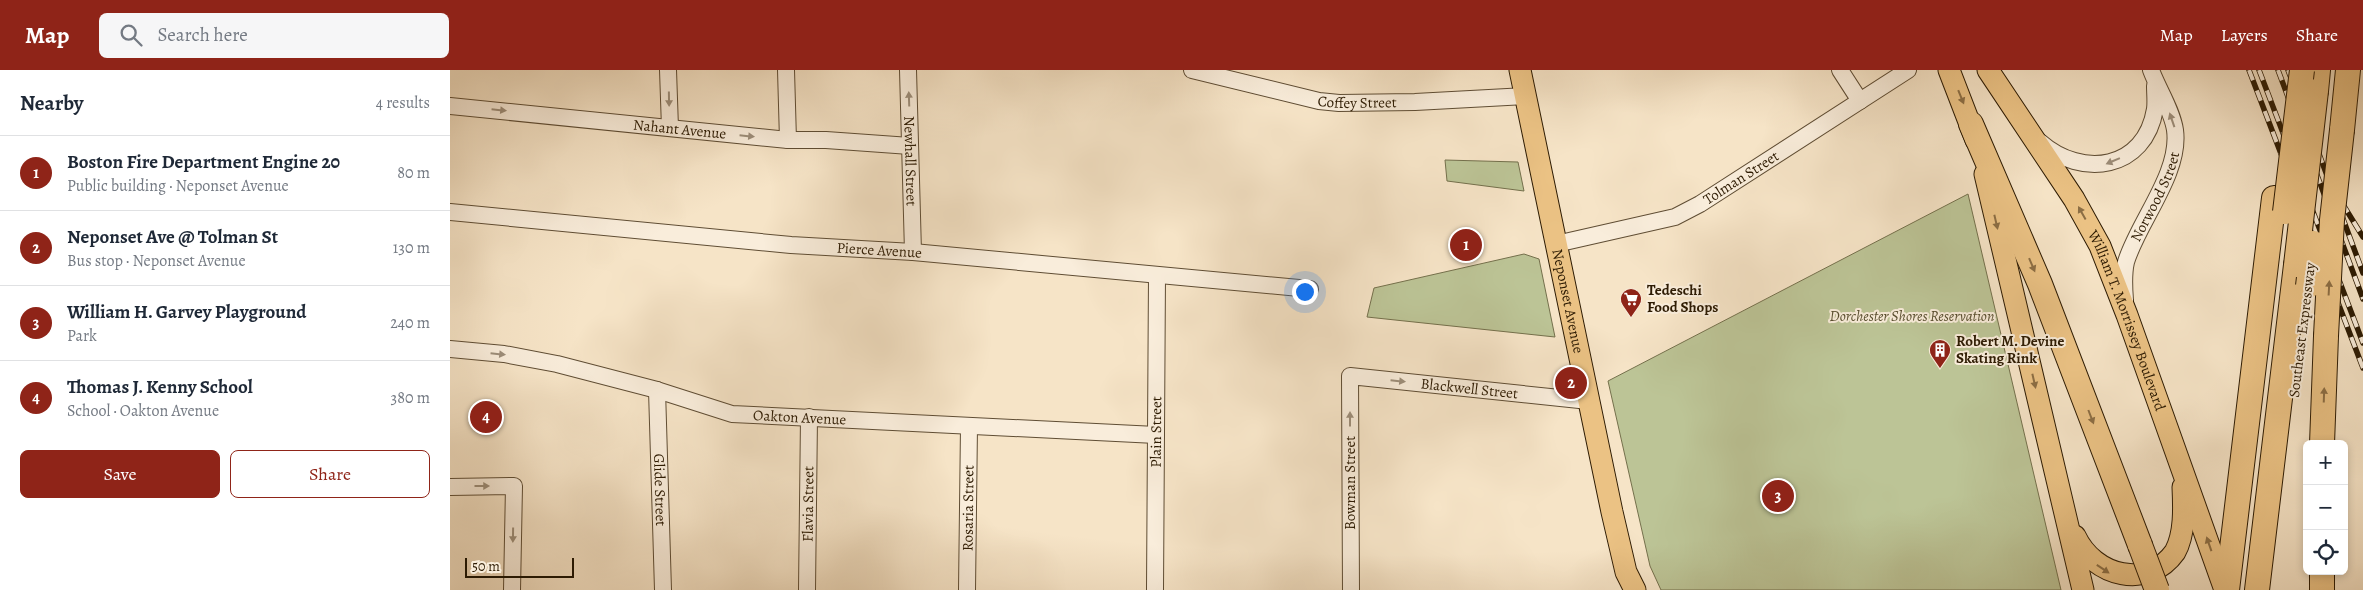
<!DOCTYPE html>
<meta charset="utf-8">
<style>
body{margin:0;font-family:Alegreya,serif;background:#f6f6f7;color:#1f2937}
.controls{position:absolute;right:15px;bottom:15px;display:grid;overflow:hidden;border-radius:8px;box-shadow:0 2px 8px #0003}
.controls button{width:45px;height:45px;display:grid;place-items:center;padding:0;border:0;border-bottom:1px solid #e0e1e3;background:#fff;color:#1f2937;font:25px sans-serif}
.scale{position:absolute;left:15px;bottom:12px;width:109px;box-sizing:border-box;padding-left:5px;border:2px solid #2d1b03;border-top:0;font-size:14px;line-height:18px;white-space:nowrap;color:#2d1b03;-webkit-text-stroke:4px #f9eddb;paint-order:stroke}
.you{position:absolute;left:854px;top:221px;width:18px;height:18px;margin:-12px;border:4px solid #fff;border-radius:50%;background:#1a73e8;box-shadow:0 0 0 8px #1a73e833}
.badge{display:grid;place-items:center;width:32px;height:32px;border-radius:50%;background:#8f2418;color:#fff;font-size:16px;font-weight:700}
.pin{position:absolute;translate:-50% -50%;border:2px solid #fff;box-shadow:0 1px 5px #0006}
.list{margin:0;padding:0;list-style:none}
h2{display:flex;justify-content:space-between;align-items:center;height:65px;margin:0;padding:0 20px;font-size:21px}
h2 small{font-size:16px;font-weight:400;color:#747a83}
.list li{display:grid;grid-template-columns:32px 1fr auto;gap:15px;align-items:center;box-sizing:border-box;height:75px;padding:0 20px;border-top:1px solid #e0e1e3}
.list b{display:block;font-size:19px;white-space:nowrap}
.list p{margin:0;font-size:16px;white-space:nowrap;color:#747a83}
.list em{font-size:16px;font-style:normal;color:#747a83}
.actions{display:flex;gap:10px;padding:15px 20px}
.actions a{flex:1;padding:11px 0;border:1px solid #8f2418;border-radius:8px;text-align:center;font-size:18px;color:#8f2418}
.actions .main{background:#8f2418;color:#fff}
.icon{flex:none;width:28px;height:28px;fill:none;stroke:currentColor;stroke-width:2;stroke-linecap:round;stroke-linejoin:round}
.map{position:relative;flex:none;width:1913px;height:520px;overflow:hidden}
header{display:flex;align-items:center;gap:30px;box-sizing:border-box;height:70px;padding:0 25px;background:#8f2418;color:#fff}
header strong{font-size:24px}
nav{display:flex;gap:28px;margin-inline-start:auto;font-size:18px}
.search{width:350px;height:45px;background:#f6f6f7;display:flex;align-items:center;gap:12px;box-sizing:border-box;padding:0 18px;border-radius:8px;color:#747a83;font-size:19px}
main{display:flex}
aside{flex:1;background:#fff}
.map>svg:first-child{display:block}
.green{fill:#bcc496;stroke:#74704c}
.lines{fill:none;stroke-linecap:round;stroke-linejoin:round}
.minor-casing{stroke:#5f4d34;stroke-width:18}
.major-casing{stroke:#2d1b03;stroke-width:23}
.highway-casing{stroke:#2d1b03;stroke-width:26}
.minor{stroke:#f9eddb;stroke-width:16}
.major{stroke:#ebc284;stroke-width:21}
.highway{stroke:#ebc284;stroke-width:24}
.rail-casing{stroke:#2d1b03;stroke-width:5.5}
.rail{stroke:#f9eddb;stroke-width:4;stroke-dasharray:11;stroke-linecap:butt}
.highway-bridge-casing{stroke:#2d1b03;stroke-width:26;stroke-linecap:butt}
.highway-bridge{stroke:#ebc284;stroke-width:24}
.oneway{fill:#8c6e44}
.oneway2{fill:#9d8e7a}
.labels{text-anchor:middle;stroke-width:4;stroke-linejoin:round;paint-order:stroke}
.street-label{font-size:15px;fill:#2d1b03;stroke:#f9eddb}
.poi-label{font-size:15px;font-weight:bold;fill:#2d1b03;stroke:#f9eddb;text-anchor:start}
.park-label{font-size:15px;font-style:italic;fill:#584e2f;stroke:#f9eddb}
</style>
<header>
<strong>Map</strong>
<div class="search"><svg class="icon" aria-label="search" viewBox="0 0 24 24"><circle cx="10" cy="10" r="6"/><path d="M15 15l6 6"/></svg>Search here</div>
<nav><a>Map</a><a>Layers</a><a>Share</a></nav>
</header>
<main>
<aside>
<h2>Nearby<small>4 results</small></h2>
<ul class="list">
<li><span class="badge">1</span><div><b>Boston Fire Department Engine 20</b><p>Public building · Neponset Avenue</p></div><em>80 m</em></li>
<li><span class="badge">2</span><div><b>Neponset Ave @ Tolman St</b><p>Bus stop · Neponset Avenue</p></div><em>130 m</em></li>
<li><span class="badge">3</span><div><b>William H. Garvey Playground</b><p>Park</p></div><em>240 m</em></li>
<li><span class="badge">4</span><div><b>Thomas J. Kenny School</b><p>School · Oakton Avenue</p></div><em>380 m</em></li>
</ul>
<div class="actions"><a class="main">Save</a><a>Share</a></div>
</aside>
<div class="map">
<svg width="1913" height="520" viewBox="0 0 1913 520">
<rect width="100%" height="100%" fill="#f6e4c7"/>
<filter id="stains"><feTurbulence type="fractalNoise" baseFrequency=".004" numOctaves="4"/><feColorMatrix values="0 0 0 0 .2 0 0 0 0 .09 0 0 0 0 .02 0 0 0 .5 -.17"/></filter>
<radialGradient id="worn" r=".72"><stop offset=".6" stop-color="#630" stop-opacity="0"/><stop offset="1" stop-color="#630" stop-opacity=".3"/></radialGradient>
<!-- green -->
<path class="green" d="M995 90 1068 92 1074 121 997 111Z
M1518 124 1611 520H1211L1200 496 1158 311Z
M1074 184 1089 189 1105 267 917 247 924 218Z"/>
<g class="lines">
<!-- minor casing -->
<g class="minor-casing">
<g id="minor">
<path d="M218 0 220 58"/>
<path d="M336 0 338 70"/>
<path id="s1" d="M458 0 463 182"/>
<path id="s2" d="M742 0 869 31 889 33 965 32 1076 26"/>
<path d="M1390 0 1410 31"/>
<path id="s3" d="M0 36 338 70H376L460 76"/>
<path d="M1590 72C1632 109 1695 100 1705 39 1706 32 1705 23 1705 16"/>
<path id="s4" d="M0 142 341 175 463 182 860 219"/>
<path id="s5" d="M1106 174 1225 147 1250 134 1458 0"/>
<path id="s6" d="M1675 230C1674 218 1673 205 1676 192 1688 152 1731 103 1725 60 1722 40 1708 19 1701 0"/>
<path id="s7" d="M0 279 54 284 107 294 207 320 282 344 706 365"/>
<path id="s8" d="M207 320 213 520"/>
<path d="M0 417 64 416 62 520"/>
<path id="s9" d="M357 520 359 347"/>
<path id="s10" d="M517 520 519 356"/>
<path id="s11" d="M705 520 707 206"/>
<path id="s12" d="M901 520 900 306 1139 331"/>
</g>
</g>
<!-- major casing -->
<g class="major-casing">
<g id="major">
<path id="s13" d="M1070 0 1162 442 1176 502 1185 520"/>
<path d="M1499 0 1526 70"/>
<path id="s14" d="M1538 0 1624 129 1650 176 1677 245 1775 520"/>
<path d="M1535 104 1633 520"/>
<path d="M1625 466C1644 507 1698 520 1725 482 1735 464 1734 438 1733 417"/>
</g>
</g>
<!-- highway casing -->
<g class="highway-casing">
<path id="highway" d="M1866 21 1868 0
M1521 54 1590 214 1690 475
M1892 60 1898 0
M1872 374 1876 266
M1872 501V520
M1777 520 1824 128
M1807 520 1846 195"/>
</g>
<!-- minor -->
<use href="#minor" class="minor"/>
<!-- major -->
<use href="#major" class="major"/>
<!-- highway -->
<use href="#highway" class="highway"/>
<!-- rail casing -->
<g class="rail-casing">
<path id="rail" d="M1799 0 1913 298
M1809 0 1913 273
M1828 0 1913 229
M1838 0 1913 203
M1892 133 1913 167"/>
</g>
<!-- rail -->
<use href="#rail" class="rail"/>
<!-- highway-bridge casing -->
<g class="highway-bridge-casing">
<path id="highway-bridge" d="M1835 142 1852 0
M1846 195 1866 21
M1858 216 1863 173
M1876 266 1882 150 1892 60
M1690 475 1707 520"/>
</g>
<!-- highway-bridge -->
<use href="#highway-bridge" class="highway-bridge"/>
</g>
<!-- one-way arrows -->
<defs><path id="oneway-solid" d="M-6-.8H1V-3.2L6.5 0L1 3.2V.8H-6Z" transform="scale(1.25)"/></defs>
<g class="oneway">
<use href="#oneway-solid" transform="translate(1511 27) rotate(68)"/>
<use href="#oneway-solid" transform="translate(1632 143) rotate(-119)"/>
<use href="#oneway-solid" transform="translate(1546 152) rotate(77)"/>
<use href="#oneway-solid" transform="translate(1582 195) rotate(67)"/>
<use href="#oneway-solid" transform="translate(1879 218) rotate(-87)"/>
<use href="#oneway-solid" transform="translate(1584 311) rotate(77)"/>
<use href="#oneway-solid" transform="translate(1874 325) rotate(-88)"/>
<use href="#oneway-solid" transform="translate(1641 347) rotate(69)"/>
<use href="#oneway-solid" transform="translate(1759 474) rotate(-109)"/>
<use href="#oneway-solid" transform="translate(1653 499) rotate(34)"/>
</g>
<g class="oneway2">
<use href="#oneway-solid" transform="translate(219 29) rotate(89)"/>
<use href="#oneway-solid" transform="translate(459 29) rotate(-92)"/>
<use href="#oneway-solid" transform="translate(49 40) rotate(6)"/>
<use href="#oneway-solid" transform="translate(1722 50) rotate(-109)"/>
<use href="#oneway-solid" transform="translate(297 66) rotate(6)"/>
<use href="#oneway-solid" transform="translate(1663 91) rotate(157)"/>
<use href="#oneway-solid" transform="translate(48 284) rotate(6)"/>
<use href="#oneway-solid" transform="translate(948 311) rotate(6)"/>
<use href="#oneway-solid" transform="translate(900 349) rotate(-90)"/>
<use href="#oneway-solid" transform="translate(32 416)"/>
<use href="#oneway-solid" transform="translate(63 465) rotate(91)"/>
</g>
<!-- icons -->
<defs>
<g id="supermarket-pin" transform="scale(1.125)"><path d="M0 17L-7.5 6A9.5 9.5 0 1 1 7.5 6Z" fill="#8f2418" stroke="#f9eddb"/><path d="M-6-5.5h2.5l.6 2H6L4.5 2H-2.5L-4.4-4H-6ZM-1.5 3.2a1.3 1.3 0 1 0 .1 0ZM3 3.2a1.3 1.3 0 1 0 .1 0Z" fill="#fff"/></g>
<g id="building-pin" transform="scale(1.125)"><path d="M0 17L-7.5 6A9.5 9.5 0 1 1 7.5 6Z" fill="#8f2418" stroke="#f9eddb"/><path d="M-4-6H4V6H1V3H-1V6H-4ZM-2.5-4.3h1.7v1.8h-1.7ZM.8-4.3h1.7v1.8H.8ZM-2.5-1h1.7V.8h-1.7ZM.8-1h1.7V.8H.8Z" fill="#fff"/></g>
</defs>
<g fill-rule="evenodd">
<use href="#supermarket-pin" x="1181" y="229"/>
<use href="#building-pin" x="1490" y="280"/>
</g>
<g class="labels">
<!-- street labels -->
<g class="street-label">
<text dy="5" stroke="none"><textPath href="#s2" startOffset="169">Coffey Street</textPath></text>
<text dy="5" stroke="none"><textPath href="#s3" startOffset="231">Nahant Avenue</textPath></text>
<text dy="5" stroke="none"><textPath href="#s1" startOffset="91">Newhall Street</textPath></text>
<text dy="5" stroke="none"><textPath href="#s5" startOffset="199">Tolman Street</textPath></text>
<text dy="5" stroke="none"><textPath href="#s6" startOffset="110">Norwood Street</textPath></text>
<text dy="5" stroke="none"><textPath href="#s4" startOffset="431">Pierce Avenue</textPath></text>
<text dy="5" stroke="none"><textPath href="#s13" startOffset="236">Neponset Avenue</textPath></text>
<text dy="5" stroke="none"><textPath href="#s14" startOffset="288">William T. Morrissey Boulevard</textPath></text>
<text transform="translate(1852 260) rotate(-83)" y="5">Southeast Expressway</text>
<text dy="5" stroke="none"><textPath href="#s12" startOffset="334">Blackwell Street</textPath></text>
<text dy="5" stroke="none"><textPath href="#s7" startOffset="358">Oakton Avenue</textPath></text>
<text dy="5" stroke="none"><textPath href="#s11" startOffset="158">Plain Street</textPath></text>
<text transform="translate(900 413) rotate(-90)" y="5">Bowman Street</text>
<text dy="5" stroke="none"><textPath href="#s8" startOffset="100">Glide Street</textPath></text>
<text dy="5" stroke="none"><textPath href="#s9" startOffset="86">Flavia Street</textPath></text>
<text dy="5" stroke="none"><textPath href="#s10" startOffset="82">Rosaria Street</textPath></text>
</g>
<!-- poi labels -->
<g class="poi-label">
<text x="1197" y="225">Tedeschi<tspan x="1197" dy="17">Food Shops</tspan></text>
<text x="1506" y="276">Robert M. Devine<tspan x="1506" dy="17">Skating Rink</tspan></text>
</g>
<!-- park labels -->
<g class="park-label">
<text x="1462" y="251">Dorchester Shores Reservation</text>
</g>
</g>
<rect width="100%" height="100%" filter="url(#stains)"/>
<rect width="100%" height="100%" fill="url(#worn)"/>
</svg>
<div class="controls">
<button>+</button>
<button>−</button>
<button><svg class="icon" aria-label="locate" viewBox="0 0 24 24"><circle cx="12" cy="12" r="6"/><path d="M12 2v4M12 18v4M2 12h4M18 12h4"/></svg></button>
</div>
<div class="scale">50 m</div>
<div class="you"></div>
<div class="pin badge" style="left:1016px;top:175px">1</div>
<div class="pin badge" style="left:1121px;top:313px">2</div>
<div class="pin badge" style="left:1328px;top:426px">3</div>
<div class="pin badge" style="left:36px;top:347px">4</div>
</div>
</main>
